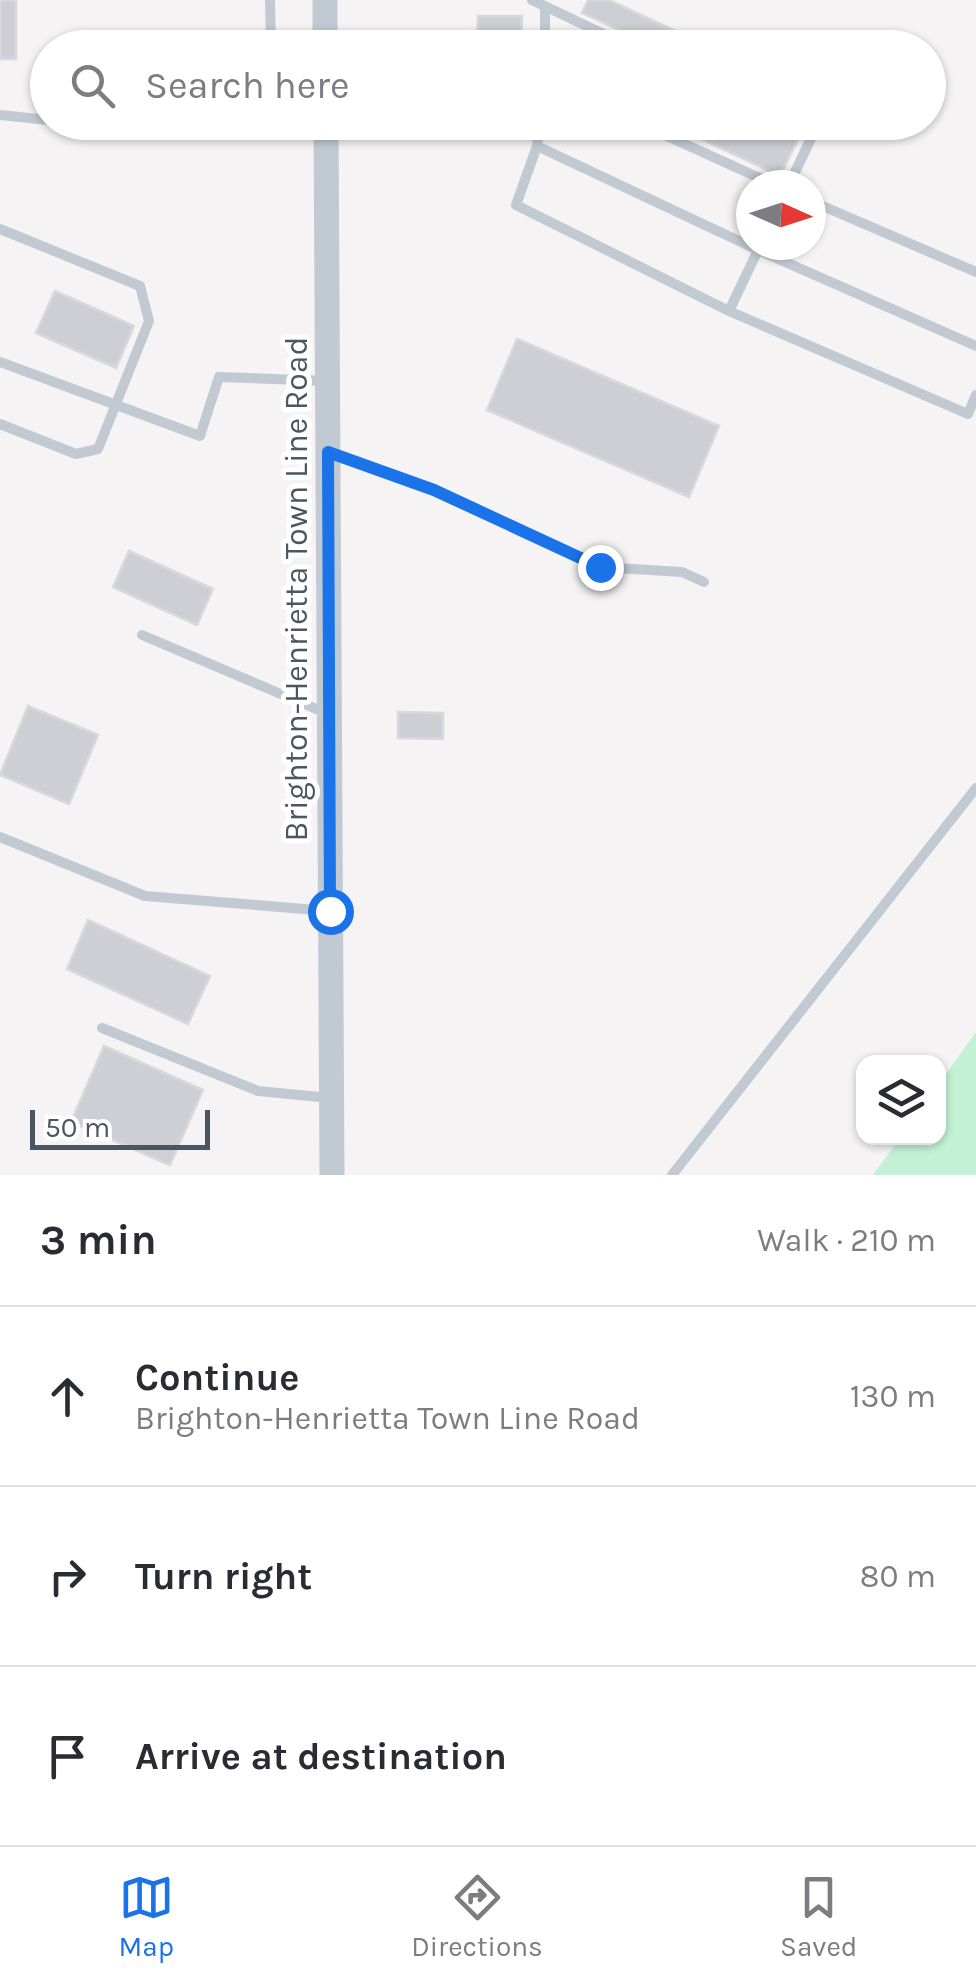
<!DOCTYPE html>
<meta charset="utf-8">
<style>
body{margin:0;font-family:Karla,sans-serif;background:#f7f7f7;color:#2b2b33}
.controls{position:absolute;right:30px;bottom:30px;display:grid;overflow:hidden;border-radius:20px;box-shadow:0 2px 8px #0004}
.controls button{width:90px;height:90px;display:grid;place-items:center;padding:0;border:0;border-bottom:2px solid #e1e1e2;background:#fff;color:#2b2b33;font:50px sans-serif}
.compass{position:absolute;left:736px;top:170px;width:90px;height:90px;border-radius:50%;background:#fff;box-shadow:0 2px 8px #0004;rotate:93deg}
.scale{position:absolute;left:30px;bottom:25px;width:180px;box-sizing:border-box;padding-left:10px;border:5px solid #4a5661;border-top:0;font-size:28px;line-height:35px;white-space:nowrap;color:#4a5661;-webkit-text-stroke:8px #fff;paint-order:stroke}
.stop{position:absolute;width:30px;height:30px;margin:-22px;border:8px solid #1a73e8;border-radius:50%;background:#fff}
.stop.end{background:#1a73e8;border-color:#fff;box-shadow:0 2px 10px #0008}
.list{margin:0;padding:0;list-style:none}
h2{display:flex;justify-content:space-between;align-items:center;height:130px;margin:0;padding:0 40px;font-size:42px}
h2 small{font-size:32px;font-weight:400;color:#7c7c81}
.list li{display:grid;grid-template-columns:65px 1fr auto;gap:30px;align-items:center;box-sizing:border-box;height:180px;padding:0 40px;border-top:2px solid #e1e1e2}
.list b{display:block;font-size:38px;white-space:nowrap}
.list p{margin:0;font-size:32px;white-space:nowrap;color:#7c7c81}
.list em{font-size:32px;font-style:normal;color:#7c7c81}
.icon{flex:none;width:55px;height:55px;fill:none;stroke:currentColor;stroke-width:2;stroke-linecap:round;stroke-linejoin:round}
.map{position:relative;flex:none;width:976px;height:1175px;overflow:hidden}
.search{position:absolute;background:#fff;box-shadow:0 2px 8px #0004;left:30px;right:30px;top:30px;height:110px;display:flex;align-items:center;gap:25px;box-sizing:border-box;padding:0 35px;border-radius:55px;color:#7c7c81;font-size:38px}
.sheet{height:670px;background:#fff}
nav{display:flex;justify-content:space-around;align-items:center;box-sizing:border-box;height:140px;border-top:2px solid #e1e1e2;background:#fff;font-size:28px;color:#7c7c81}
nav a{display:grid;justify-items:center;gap:5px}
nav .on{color:#1a73e8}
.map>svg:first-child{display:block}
.green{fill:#c3f1d5}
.building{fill:#cdcfd5;stroke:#d7d9de;stroke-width:2.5}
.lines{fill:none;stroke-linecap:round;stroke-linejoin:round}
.service{stroke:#c1cad2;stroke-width:10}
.tertiary{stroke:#c1cad2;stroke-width:25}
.route{stroke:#1a73e8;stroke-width:12}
.labels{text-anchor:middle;stroke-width:10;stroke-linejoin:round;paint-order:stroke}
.street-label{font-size:32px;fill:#4a5661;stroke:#fff}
</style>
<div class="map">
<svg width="976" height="1175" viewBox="0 0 976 1175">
<rect width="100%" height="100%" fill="#f5f3f3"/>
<!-- green -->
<path class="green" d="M976 1032V1175H873L900 1138H938L939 1084Z"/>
<!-- building -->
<path class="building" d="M0 0H16V59H0Z
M588 0H609L712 48H658L582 13Z
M478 16H522L521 48H477Z
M665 122H758L797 141 780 176Z
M821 122H857L853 131 843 126 840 131Z
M55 291 134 326 116 368 36 333Z
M517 339 719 426 689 497 487 410Z
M129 551 213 589 197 625 113 587Z
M28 706 98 735 69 804 0 775Z
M398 712 443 713V739L398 738Z
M88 920 210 976 188 1024 67 969Z
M104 1046 203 1090 170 1165 71 1122Z"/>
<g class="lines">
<!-- service -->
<path class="service" d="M270 0 271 48
M532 0 633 48
M545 6V48
M0 115 48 120
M68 122 96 125 168 122
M540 122 537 146 516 205 729 311 968 414 976 395
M636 122 775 185
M537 146 758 250 976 346
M789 185 814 132 794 122
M811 201 976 272
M0 229 140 286 149 321 98 449 76 454 0 424
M729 311 760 246
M0 362 200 436 219 377 327 381
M328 452 434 490 600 567 682 572 704 582
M142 635 328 714
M0 837 145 896 329 911
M102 1028 258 1091 330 1098
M672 1175 976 788"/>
<!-- tertiary -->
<path class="tertiary" d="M325 0V48
M326 122 332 1175"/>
</g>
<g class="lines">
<!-- route -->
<path class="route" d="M330 911 328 452 434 490 600 567"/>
</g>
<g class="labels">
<!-- street labels -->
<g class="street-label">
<text transform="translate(296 589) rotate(-90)" y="11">Brighton-Henrietta Town Line Road</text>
</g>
</g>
</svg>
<div class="controls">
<button><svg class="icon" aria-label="layers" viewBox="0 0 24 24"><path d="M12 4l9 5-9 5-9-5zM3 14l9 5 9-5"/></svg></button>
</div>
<svg class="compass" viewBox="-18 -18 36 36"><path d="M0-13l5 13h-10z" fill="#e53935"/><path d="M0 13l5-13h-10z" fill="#7c7c81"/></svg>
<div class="scale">50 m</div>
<div class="stop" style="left:330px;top:911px"></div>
<div class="stop end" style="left:600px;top:567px"></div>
<div class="search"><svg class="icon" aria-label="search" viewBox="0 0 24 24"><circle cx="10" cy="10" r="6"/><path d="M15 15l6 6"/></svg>Search here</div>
</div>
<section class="sheet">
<h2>3 min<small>Walk · 210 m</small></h2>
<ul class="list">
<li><svg class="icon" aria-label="ahead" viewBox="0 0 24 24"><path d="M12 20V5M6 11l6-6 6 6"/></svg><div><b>Continue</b><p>Brighton-Henrietta Town Line Road</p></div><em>130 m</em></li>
<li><svg class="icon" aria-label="right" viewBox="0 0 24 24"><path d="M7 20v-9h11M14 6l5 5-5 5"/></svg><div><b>Turn right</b></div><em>80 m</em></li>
<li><svg class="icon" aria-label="arrive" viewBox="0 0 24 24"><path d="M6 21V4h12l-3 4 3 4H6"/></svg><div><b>Arrive at destination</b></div></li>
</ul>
</section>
<nav>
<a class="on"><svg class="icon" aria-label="map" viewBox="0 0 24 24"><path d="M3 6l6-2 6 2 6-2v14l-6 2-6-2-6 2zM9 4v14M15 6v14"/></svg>Map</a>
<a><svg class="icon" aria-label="directions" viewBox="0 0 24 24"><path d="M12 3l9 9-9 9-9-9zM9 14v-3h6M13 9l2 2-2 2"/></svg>Directions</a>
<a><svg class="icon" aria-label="saved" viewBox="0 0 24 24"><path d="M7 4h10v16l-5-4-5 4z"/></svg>Saved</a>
</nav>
